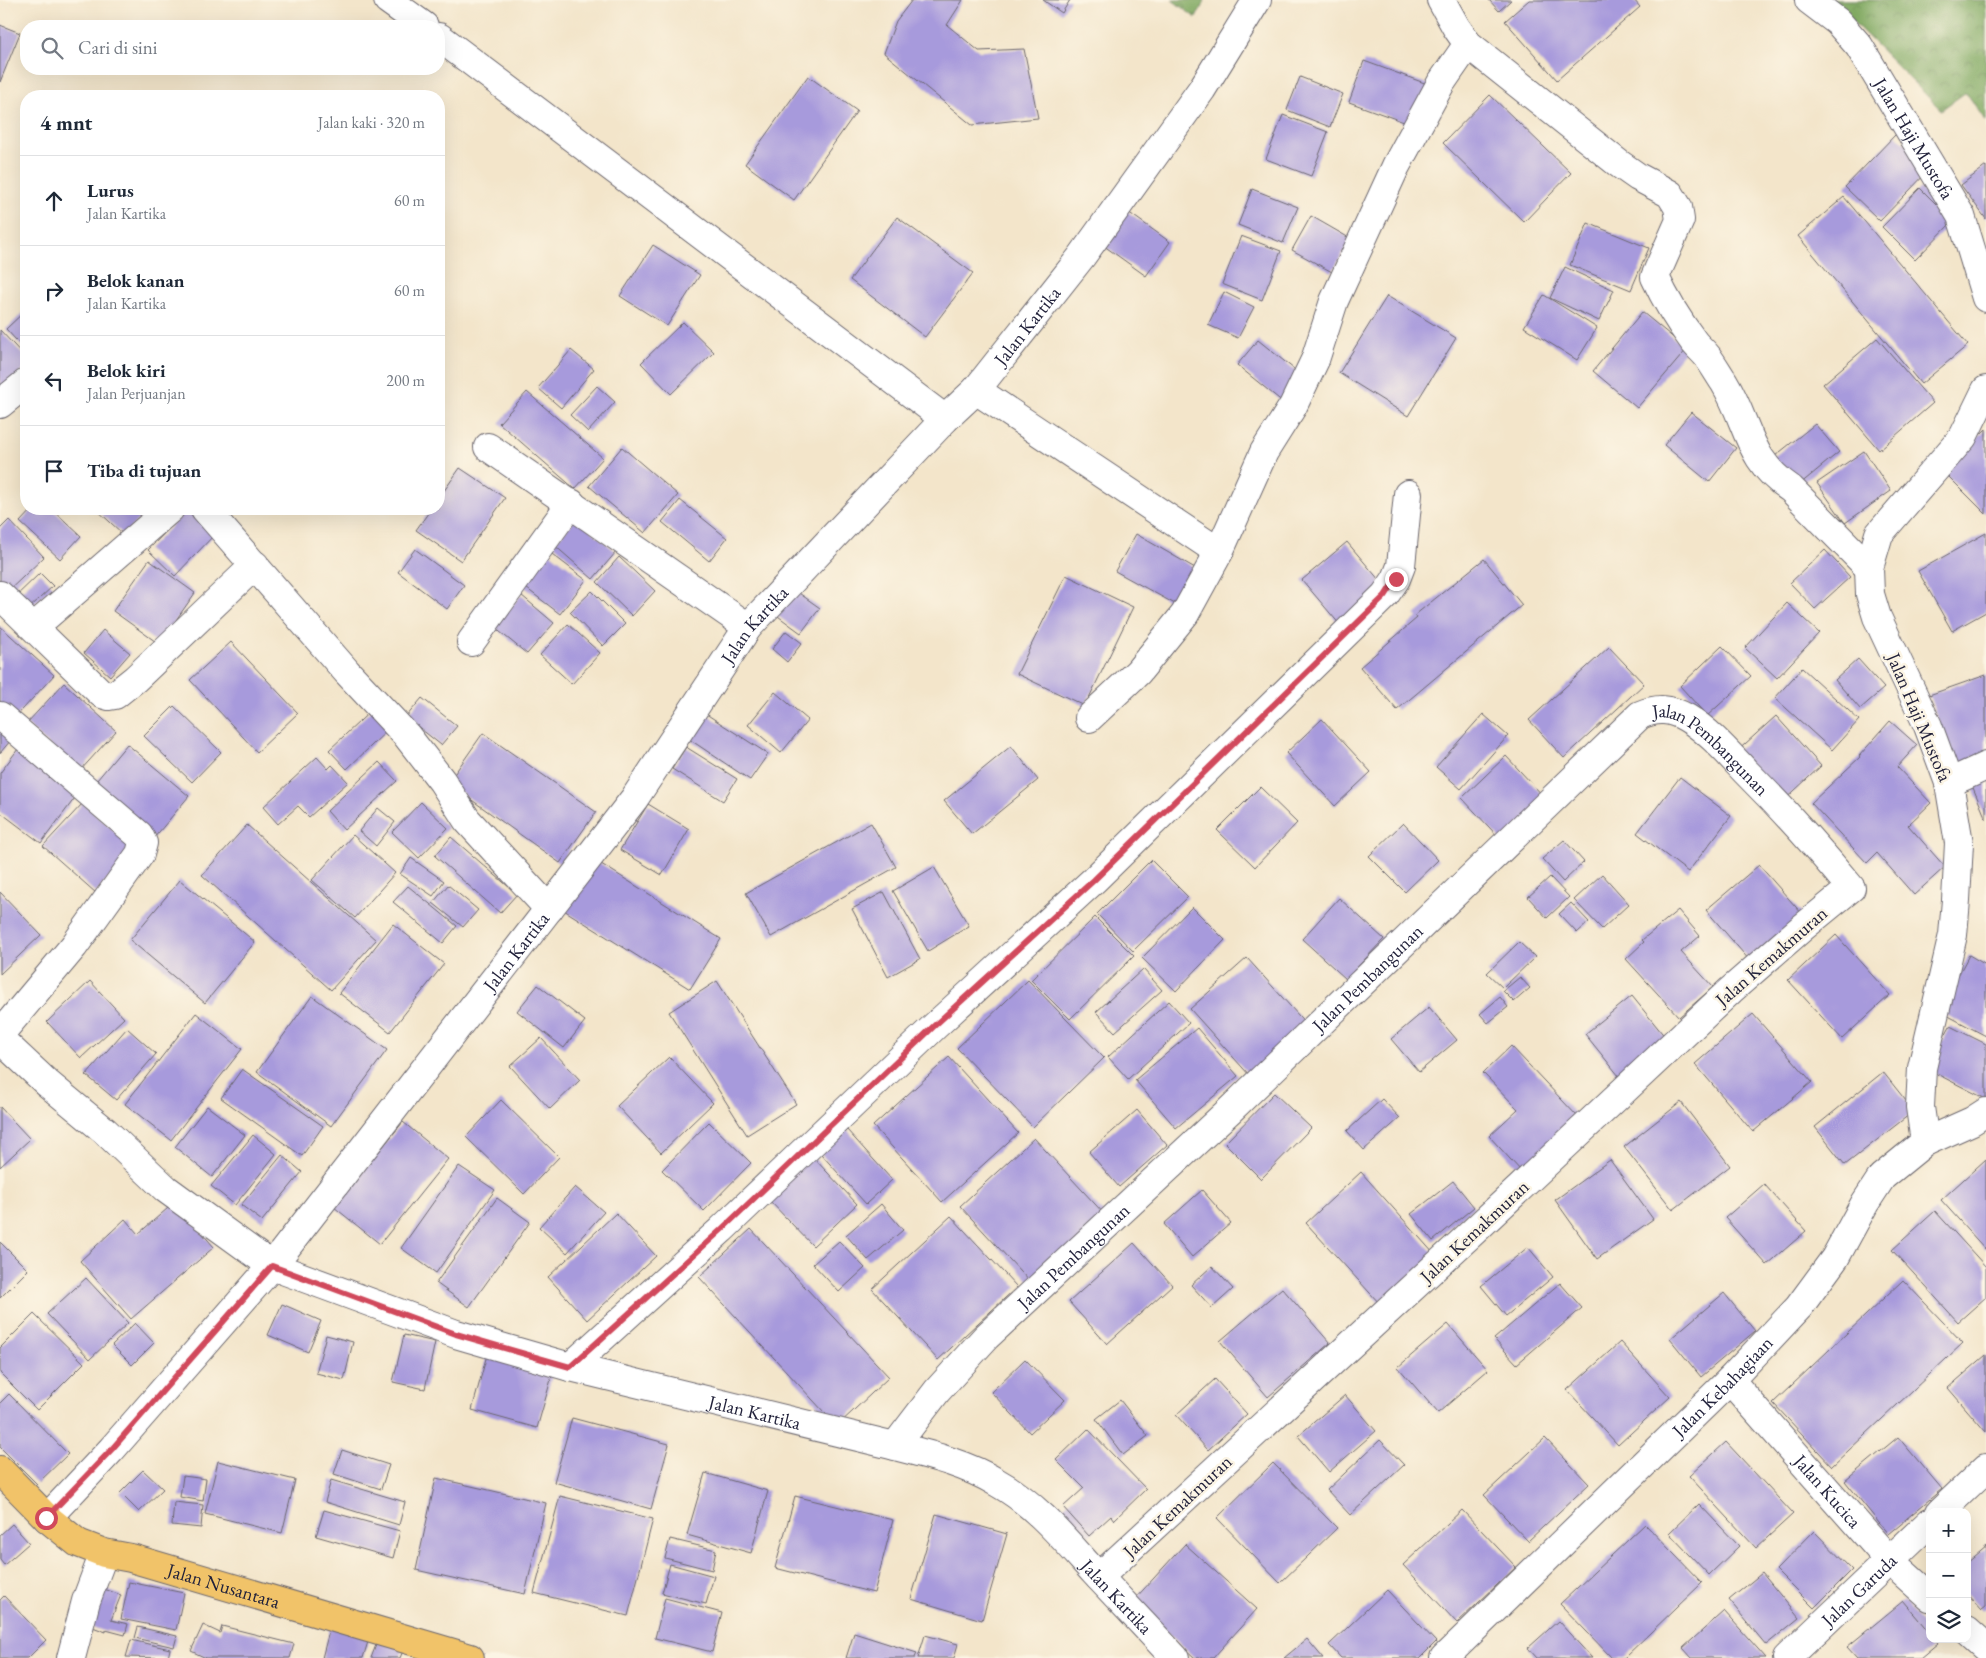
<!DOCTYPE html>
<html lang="id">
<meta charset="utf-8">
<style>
body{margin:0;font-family:"EB Garamond",serif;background:#f2f2f3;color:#1f2937}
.controls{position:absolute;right:15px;bottom:15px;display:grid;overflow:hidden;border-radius:10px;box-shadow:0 5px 20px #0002}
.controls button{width:45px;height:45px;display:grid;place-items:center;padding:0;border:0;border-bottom:1px solid #e0e1e3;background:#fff;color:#1f2937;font:25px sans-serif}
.stop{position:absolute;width:15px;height:15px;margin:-11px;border:4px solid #d1495b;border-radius:50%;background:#fff}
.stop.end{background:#d1495b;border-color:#fff;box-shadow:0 1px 5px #0008}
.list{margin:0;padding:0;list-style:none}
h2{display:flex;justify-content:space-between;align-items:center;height:65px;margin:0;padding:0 20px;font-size:21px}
h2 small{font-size:16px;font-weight:400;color:#747a83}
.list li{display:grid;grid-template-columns:32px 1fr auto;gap:15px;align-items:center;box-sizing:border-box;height:90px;padding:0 20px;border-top:1px solid #e0e1e3}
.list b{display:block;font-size:19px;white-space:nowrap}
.list p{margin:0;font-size:16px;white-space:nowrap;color:#747a83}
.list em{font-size:16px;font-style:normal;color:#747a83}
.icon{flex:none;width:28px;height:28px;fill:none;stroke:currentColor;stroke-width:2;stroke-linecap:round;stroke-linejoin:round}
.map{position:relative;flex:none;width:1986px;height:1658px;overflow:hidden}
.search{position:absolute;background:#fff;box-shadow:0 5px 20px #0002;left:20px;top:20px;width:425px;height:55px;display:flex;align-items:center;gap:12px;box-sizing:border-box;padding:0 18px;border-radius:20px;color:#747a83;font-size:19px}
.panel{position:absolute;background:#fff;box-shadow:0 5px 20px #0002;left:20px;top:90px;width:425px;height:425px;border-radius:20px}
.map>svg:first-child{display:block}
.forest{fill:url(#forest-crowns);stroke:#50644d}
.building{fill:#a79adc}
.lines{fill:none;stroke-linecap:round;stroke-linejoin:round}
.minor-casing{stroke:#6b666d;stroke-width:30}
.major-casing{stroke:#6b666d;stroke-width:30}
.minor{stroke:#fff;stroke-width:28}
.major{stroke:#f1c369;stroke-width:28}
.route{stroke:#d1495b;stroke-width:6}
.labels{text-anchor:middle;stroke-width:5;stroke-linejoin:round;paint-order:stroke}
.street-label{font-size:19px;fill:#22223b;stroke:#fcf5e5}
</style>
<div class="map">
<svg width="1986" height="1658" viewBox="0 0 1986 1658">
<defs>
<pattern id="forest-crowns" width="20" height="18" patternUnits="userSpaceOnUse" patternTransform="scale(1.25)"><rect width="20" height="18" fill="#7ea75f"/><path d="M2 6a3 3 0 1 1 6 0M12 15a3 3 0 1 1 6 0" fill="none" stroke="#678850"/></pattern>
</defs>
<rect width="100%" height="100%" fill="#fcf5e5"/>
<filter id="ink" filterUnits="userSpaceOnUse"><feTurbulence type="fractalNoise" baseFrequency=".02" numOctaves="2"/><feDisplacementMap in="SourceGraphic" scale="10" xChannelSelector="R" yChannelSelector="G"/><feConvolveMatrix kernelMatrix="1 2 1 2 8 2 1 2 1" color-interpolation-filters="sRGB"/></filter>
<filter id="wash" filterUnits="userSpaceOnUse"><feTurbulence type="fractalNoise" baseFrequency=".0096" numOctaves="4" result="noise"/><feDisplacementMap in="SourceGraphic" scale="20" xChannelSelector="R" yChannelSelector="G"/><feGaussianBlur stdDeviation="1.12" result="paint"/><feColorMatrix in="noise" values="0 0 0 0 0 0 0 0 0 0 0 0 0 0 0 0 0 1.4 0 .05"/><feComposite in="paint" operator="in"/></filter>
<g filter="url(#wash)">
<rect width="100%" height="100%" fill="#f3e5ca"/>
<!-- forest -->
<path class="forest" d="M1172 0H1205L1196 18Z
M1831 0H1986V122L1966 92 1941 110Z"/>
<g id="blocks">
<!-- building -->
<path class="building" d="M912 0H963L947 25 979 51 1024 49 1038 118 972 125 884 53 896 21Z
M1043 0H1070L1062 13Z
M1489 0H1511L1499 11Z
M1529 0H1634L1640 7 1557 80 1505 21Z
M0 25 20 33 0 82Z
M1364 61 1430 85 1415 126 1349 102Z
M808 76 857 111 794 200 745 164Z
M1300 77 1343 94 1330 127 1287 110Z
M1490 95 1571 173 1524 222 1443 143Z
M1283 115 1328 132 1311 176 1266 159Z
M1896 134 1931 168 1880 221 1845 187Z
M1986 166V219L1961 185Z
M1920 188 1953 221 1915 260 1882 227Z
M1252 189 1298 207 1283 243 1238 225Z
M1844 197 1968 345 1921 384 1798 236Z
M1124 209 1170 242 1146 276 1100 243Z
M1311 216 1351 239 1332 272 1292 250Z
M897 217 973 273 925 337 850 280Z
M1588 223 1649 248 1631 290 1570 265Z
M1241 236 1281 251 1262 300 1222 284Z
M653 245 700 275 667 326 620 296Z
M1565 267 1614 290 1599 321 1550 298Z
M1224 292 1254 307 1238 338 1208 325Z
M1544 295 1597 328 1577 360 1524 327Z
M1387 296 1456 338 1408 416 1339 373Z
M26 310V351L6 329Z
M1642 312 1687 349 1637 408 1593 371Z
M683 322 714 352 671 394 641 363Z
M0 330 26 358V367L0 391Z
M1877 338 1933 403 1879 450 1823 384Z
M1258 340 1305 378 1284 403 1237 365Z
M571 350 594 369 561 408 538 388Z
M597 386 615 402 588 432 570 415Z
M527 392 603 458 575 489 499 423Z
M1691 412 1736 448 1709 482 1664 445Z
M1815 424 1839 452 1794 489 1770 460Z
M1986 429V514L1943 471Z
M622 447 678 495 645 533 589 486Z
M1864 451 1891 491 1845 523 1817 483Z
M460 468 505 498 461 561 416 530 431 509H439V498Z
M680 500 727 538 709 561 662 522Z
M32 509H52L81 536 60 559 20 522Z
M96 509H148L124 535Z
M188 509H191L216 533 175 576 148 550Z
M577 518 616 552 593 579 553 544Z
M9 520 44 557 3 596 0 592V529Z
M1986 533V612L1952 631 1918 571Z
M1136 534 1195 568 1175 604 1115 571Z
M1347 542 1386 588 1341 626 1302 580Z
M415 549 464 585 447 609 398 572Z
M1825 550 1850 577 1815 609 1790 583Z
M548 551 586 580 560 614 522 585Z
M619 557 655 591 632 616 597 582Z
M1484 559 1522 605 1397 710 1360 667 1417 618 1415 615Z
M149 560 195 593 159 644 113 611Z
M40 573 53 586 25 612 13 599Z
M1066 575 1133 607 1085 706 1017 674Z
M789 586 820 608 801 633 771 611Z
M592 591 625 624 603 646 570 612Z
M521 595 554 623 527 654 494 627Z
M1787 603 1819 633 1777 678 1745 648Z
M568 624 600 653 572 684 540 655Z
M0 626 54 675 13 720 0 708Z
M103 630 130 653 110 676 84 653Z
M786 631 802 643 787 662 772 649Z
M231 642 298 713 257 752 190 680Z
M1722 646 1751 676 1707 716 1680 686Z
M1609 647 1644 684 1564 758 1529 720Z
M1858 659 1884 688 1860 709 1835 680Z
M1802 668 1859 720 1832 750 1775 698Z
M1986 675V757L1954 768 1929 695Z
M64 683 116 731 79 772 26 724Z
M775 692 808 720 781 753 748 725Z
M422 698 457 726 441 745 406 717Z
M174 706 221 752 192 782 144 736Z
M376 706 394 724 347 769 329 750Z
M703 712 768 754 750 780 686 737Z
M1483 714 1508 736 1461 789 1436 767Z
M1776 716 1821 766 1781 803 1735 753Z
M1322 719 1371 772 1335 806 1286 753Z
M1890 721 1917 745 1897 767 1931 803 1908 825 1945 867 1914 895 1877 853 1867 863 1811 803 1860 757 1859 756Z
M0 731 11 740 0 753Z
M483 733 596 812 560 863 448 783Z
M127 744 189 796 154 838 92 786Z
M21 745 81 790 41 843 0 812V773Z
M1011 746 1038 780 972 834 944 801Z
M686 747 737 779 723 801 672 769Z
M1506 756 1546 799 1502 841 1462 798Z
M317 757 328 769 332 765 348 782 309 817 298 806 278 824 263 807Z
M379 762 397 781 344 830 327 811Z
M1986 770V819L1969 778Z
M1680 777 1731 816 1688 872 1637 833Z
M1260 787 1297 823 1255 867 1217 830Z
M421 802 448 828 419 858 392 832Z
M83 803 135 849 96 893 43 846Z
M648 804 689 829 662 875 620 850Z
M378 808 395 822 376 846 359 831Z
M871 823 896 867 771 937 746 893Z
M1403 823 1438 860 1405 892 1369 856Z
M247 825 376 940 331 990 202 875Z
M353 835 395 873 355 918 312 880Z
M451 837 517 894 500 913 435 856Z
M1564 840 1584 862 1563 882 1542 859Z
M590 857 721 939 690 989 559 907Z
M411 858 444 881 433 896 400 874Z
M1151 860 1188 897 1133 951 1097 914Z
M1759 865 1803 915 1750 961 1706 910Z
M934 867 969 926 928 951 893 891Z
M1602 874 1629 904 1602 929 1574 900Z
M1550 877 1569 897 1547 918 1528 897Z
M180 880 255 942 205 1003 130 940Z
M448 885 478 910 463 927 433 903Z
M408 886 457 926 443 943 393 902Z
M0 892 41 935 0 974Z
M884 892 920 959 888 977 852 909Z
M1339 898 1384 939 1346 979 1302 939Z
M1571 903 1589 922 1577 933 1559 914Z
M1192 907 1225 940 1176 991 1142 958Z
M1678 910 1700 936 1681 952 1713 987 1679 1017 1626 959 1644 942 1642 940Z
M1095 917 1134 956 1070 1019 1031 980Z
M393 924 444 964 390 1032 339 993Z
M1836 935 1890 995 1842 1039 1788 980Z
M1519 942 1535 957 1503 988 1487 973Z
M1969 955 1986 965V1036L1939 1011Z
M1247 958 1308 1026 1251 1077 1190 1009Z
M1143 969 1162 990 1115 1032 1096 1012Z
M1520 977 1530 988 1514 1002 1503 991Z
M1028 980 1104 1058 1033 1127 957 1048Z
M90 981 124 1018 81 1058 47 1022Z
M717 981 796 1104 747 1135 669 1012Z
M538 985 585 1021 564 1048 517 1011Z
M312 996 387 1050 331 1126 257 1072Z
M1632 996 1666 1038 1619 1076 1585 1034Z
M1500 997 1508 1007 1488 1023 1480 1014Z
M1169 1001 1189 1023 1128 1079 1108 1057Z
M1429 1007 1457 1040 1419 1072 1391 1039Z
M196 1013 242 1049 171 1140 125 1104Z
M1753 1014 1812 1082 1753 1132 1695 1064Z
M1950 1026 1986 1044V1099L1927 1069Z
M127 1028 156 1054 116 1100 86 1075Z
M1197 1028 1238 1076 1176 1128 1135 1080Z
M541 1038 580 1080 550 1109 510 1066Z
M1511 1046 1578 1117 1521 1171 1489 1136 1518 1109 1483 1073Z
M669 1057 713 1103 661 1153 617 1106Z
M949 1057 1018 1133 942 1202 873 1126Z
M242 1069 323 1126 302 1156 221 1098Z
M1883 1072 1914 1111 1845 1165 1815 1127Z
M1274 1093 1311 1128 1261 1179 1225 1143Z
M1382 1099 1400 1118 1364 1150 1347 1131Z
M501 1100 559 1157 524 1194 466 1137Z
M1681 1102 1730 1166 1673 1210 1624 1147Z
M207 1106 245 1135 212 1177 175 1147Z
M0 1107 30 1139 0 1167Z
M1137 1110 1167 1145 1119 1187 1089 1152Z
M403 1122 448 1159 380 1244 334 1207Z
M709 1122 751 1163 704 1211 662 1170Z
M847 1130 892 1180 866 1204 821 1154Z
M253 1135 276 1154 235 1205 211 1186Z
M1034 1138 1107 1217 1033 1285 960 1206Z
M282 1155 302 1172 262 1221 241 1205Z
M812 1156 857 1204 813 1246 767 1198Z
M1986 1159V1250L1941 1200Z
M1610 1160 1653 1219 1597 1259 1555 1200Z
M459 1166 495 1190 436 1273 401 1248Z
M1361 1172 1435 1255 1380 1304 1306 1223Z
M1453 1181 1474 1207 1433 1241 1411 1214Z
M1764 1184 1806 1231 1767 1265 1725 1218Z
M575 1187 604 1212 567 1253 539 1227Z
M1202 1190 1231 1223 1192 1257 1164 1224Z
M497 1198 530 1222 469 1307 436 1283Z
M175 1202 214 1247 131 1319 80 1261 125 1219 138 1234Z
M881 1204 903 1230 868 1260 846 1235Z
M1935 1211 1986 1267V1297L1958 1322 1892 1250Z
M616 1213 656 1256 587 1320 548 1277Z
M951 1216 1017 1287 938 1360 872 1289Z
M751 1229 889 1377 837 1426 699 1277Z
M839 1241 865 1268 839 1292 813 1264Z
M0 1242 28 1270 0 1298Z
M1134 1243 1172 1285 1107 1344 1069 1302Z
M1528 1247 1553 1277 1506 1316 1481 1286Z
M1212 1266 1233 1289 1212 1308 1191 1285Z
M86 1278 128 1323 90 1359 47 1314Z
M1903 1280 1963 1343 1832 1466 1773 1403Z
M1560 1283 1582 1308 1517 1364 1494 1339Z
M1282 1288 1330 1343 1268 1397 1220 1341Z
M1724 1293 1755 1331 1701 1377 1670 1339Z
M282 1304 321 1321 308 1352 268 1335Z
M34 1314 84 1363 37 1410 0 1373V1348Z
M135 1323 154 1343 132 1365 112 1345Z
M1448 1324 1488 1370 1438 1413 1398 1367Z
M326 1335 353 1342 344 1380 316 1373Z
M404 1335 435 1342 425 1389 393 1382Z
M1620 1342 1670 1397 1618 1445 1567 1390Z
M488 1351 554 1369 537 1428 472 1410Z
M1986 1355V1432L1948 1388Z
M1025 1359 1065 1400 1030 1433 991 1392Z
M1215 1379 1247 1414 1208 1450 1176 1415Z
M9 1394 68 1454 37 1484 0 1447V1403Z
M1345 1395 1376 1431 1329 1472 1298 1436Z
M1120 1400 1148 1436 1123 1455 1096 1419Z
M572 1418 669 1444 651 1509 554 1482Z
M1088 1429 1146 1489 1114 1520 1111 1516 1089 1536 1063 1507 1084 1488 1056 1460Z
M1898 1437 1942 1489 1888 1534 1845 1481Z
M1545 1438 1589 1484 1528 1541 1484 1495Z
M1380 1440 1404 1465 1350 1515 1327 1490Z
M1726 1442 1793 1514 1756 1548 1689 1476Z
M342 1450 389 1465 381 1489 334 1474Z
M218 1461 295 1480 282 1533 205 1514Z
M1273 1463 1337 1528 1280 1583 1217 1518Z
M143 1470 163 1489 139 1512 120 1493Z
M705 1473 768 1491 751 1553 687 1535Z
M183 1476 206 1479 203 1501 180 1497Z
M436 1478 546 1503 525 1594 416 1570Z
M331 1480 405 1502 399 1525 325 1502Z
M560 1496 653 1519 628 1616 534 1593Z
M795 1496 893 1520 874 1593 775 1568Z
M174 1502 203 1505 201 1528 172 1525Z
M1699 1504 1739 1546 1709 1575 1669 1533Z
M324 1510 400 1531 393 1558 316 1536Z
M1462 1510 1516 1567 1457 1623 1403 1565Z
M936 1514 1007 1534 982 1620 911 1599Z
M12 1524 29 1543 4 1565 0 1560V1535Z
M1645 1524 1702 1583 1624 1658H1612L1560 1604Z
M1814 1531 1852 1570 1814 1608 1776 1570Z
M670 1539 716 1550 712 1570 665 1558Z
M1185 1544 1257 1609 1213 1658H1195L1133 1601Z
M1986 1547V1607L1982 1610 1967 1593V1563Z
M670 1564 714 1576 706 1604 662 1593Z
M1762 1573 1799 1618 1766 1645 1729 1600Z
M129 1582 184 1593 176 1630 121 1619Z
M104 1589 121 1595 111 1620 128 1624 125 1635 106 1630V1632L90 1626Z
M1387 1590 1436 1642 1420 1658H1341L1329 1645Z
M4 1596 46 1640 28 1658H0V1600Z
M665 1598 722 1613 712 1652 655 1638Z
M1903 1601 1930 1633V1639H1935L1938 1643 1920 1658H1857L1847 1647Z
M1724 1611 1766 1658H1692L1683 1648Z
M1558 1621 1592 1658H1537L1528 1648Z
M331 1624 370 1635 363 1658H322Z
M203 1625 220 1633 222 1626 294 1644 290 1658H206L191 1651Z
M138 1627 177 1636 174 1647 135 1638Z
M381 1632 407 1641 400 1658H371Z
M854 1633 917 1653 915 1658H846Z
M925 1635 958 1644 954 1658H918Z
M1307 1639 1323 1658H1284Z
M131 1640 170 1649 168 1658 126 1657Z"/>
</g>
</g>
<g filter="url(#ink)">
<use href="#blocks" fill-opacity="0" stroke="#6b666d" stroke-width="1"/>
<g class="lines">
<!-- minor casing -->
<g class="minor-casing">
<g id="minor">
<path d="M388 0 424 26"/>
<path d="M1441 0 1456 27 1468 44 1618 163 1638 177 1670 194 1678 207 1680 220 1655 277C1665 299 1679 322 1694 342 1698 347 1703 351 1707 356 1713 364 1718 373 1724 382 1749 423 1747 460 1791 489L1869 568"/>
<path id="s1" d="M1809 0 1838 22 1859 46 1961 216 1986 298"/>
<path d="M439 37 945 419"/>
<path d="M976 390 1219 552"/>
<path d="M0 404 26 383"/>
<path d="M488 447 748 627"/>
<path d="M205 509 347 672 407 736 442 781 467 820 549 909"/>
<path d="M0 595 102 694 109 696 115 695 135 679 255 565"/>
<path d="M34 627 170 509"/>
<path d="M471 642 571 503"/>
<path d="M0 716 139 835 143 843 140 854 74 946 0 1034"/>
<path d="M1089 718 1138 672 1185 614 1219 552 1264 452 1293 406 1315 360 1334 301 1396 166 1441 83 1468 44"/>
<path d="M1949 783 1986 766"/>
<path id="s2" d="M0 1039 47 1083 105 1131 166 1189 272 1266 456 1334 504 1348 570 1367 895 1446C930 1455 967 1464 998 1483 1037 1505 1065 1540 1095 1573 1121 1601 1149 1630 1175 1658"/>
<path d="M1925 1142 1920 1107 1922 1068 1953 935 1956 900 1959 843 1949 783 1928 726 1877 617 1870 594 1869 568 1879 534 1963 437 1986 390"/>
<path d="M570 1367 721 1230 935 1026 1094 880 1385 595 1396 579 1401 566 1408 494"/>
<path id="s3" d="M1730 1380 1889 1560 1930 1597"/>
<path id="s4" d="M895 1446 937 1391 986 1337 1230 1110 1640 715C1657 708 1670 708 1687 718 1709 731 1728 753 1746 772 1783 809 1818 848 1851 888L1802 928 1731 990 1474 1231 1099 1577"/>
<path d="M1940 1512 1986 1468"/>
<path id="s5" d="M47 1518 112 1449 272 1266 634 799 748 627 945 419 976 390 1082 256 1202 89 1257 0"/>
<path d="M1967 1630 1986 1647"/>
<path d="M71 1658 86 1601 104 1553"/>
<path id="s6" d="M1444 1658 1730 1380 1799 1307 1835 1258 1865 1203 1882 1177 1925 1142 1972 1121 1986 1112"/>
<path id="s7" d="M1787 1658 1930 1522"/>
</g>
</g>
<!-- major casing -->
<g class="major-casing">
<g id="major">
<path id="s8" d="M0 1470 47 1518 78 1543 104 1553 131 1558 470 1658"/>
</g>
</g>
<!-- minor -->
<use href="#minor" class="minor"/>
<!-- major -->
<use href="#major" class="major"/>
</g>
</g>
<g class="lines" filter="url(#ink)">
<!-- route -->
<path class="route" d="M46 1518 112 1449 272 1266 456 1334 570 1367 721 1230 934 1026 1094 880 1385 596 1396 579"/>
</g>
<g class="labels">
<!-- street labels -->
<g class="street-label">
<text dy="7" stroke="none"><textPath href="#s1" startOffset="176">Jalan Haji Mustofa</textPath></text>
<text dy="7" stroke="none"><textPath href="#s5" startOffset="1546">Jalan Kartika</textPath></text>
<text dy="7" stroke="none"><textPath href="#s5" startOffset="1141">Jalan Kartika</textPath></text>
<text transform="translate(1920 717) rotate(67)" y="7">Jalan Haji Mustofa</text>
<text dy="7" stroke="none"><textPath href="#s4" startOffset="1130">Jalan Pembangunan</textPath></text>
<text dy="7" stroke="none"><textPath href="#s5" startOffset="736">Jalan Kartika</textPath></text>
<text transform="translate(1771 956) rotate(-41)" y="7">Jalan Kemakmuran</text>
<text dy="7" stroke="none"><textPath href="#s4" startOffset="666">Jalan Pembangunan</textPath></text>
<text transform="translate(1474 1231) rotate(-43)" y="7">Jalan Kemakmuran</text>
<text dy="7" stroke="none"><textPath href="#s4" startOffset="261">Jalan Pembangunan</textPath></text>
<text dy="7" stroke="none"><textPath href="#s6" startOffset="389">Jalan Kebahagiaan</textPath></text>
<text dy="7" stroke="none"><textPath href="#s2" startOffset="860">Jalan Kartika</textPath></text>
<text dy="7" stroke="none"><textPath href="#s3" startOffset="148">Jalan Kucica</textPath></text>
<text transform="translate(1177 1506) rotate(-43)" y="7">Jalan Kemakmuran</text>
<text dy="7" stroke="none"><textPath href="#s8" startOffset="259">Jalan Nusantara</textPath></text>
<text dy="7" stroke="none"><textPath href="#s7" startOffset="99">Jalan Garuda</textPath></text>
<text dy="7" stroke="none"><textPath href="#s2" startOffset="1279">Jalan Kartika</textPath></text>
</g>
</g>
</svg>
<div class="controls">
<button>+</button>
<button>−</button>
<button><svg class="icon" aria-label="layers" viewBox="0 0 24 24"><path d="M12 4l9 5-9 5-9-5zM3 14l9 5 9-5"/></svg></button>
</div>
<div class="stop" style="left:46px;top:1518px"></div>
<div class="stop end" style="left:1396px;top:579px"></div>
<div class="search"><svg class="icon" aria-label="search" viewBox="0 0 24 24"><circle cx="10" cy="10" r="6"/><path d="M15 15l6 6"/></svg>Cari di sini</div>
<section class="panel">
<h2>4 mnt<small>Jalan kaki · 320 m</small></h2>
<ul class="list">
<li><svg class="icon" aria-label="ahead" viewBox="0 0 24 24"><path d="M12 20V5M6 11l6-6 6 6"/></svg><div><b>Lurus</b><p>Jalan Kartika</p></div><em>60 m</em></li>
<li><svg class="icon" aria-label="right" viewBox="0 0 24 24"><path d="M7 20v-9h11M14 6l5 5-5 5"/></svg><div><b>Belok kanan</b><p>Jalan Kartika</p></div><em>60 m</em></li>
<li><svg class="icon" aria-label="left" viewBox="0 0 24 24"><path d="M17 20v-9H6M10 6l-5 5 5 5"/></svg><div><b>Belok kiri</b><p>Jalan Perjuanjan</p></div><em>200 m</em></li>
<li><svg class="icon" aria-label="arrive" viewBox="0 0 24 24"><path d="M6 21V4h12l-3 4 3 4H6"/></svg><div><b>Tiba di tujuan</b></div></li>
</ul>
</section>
</div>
